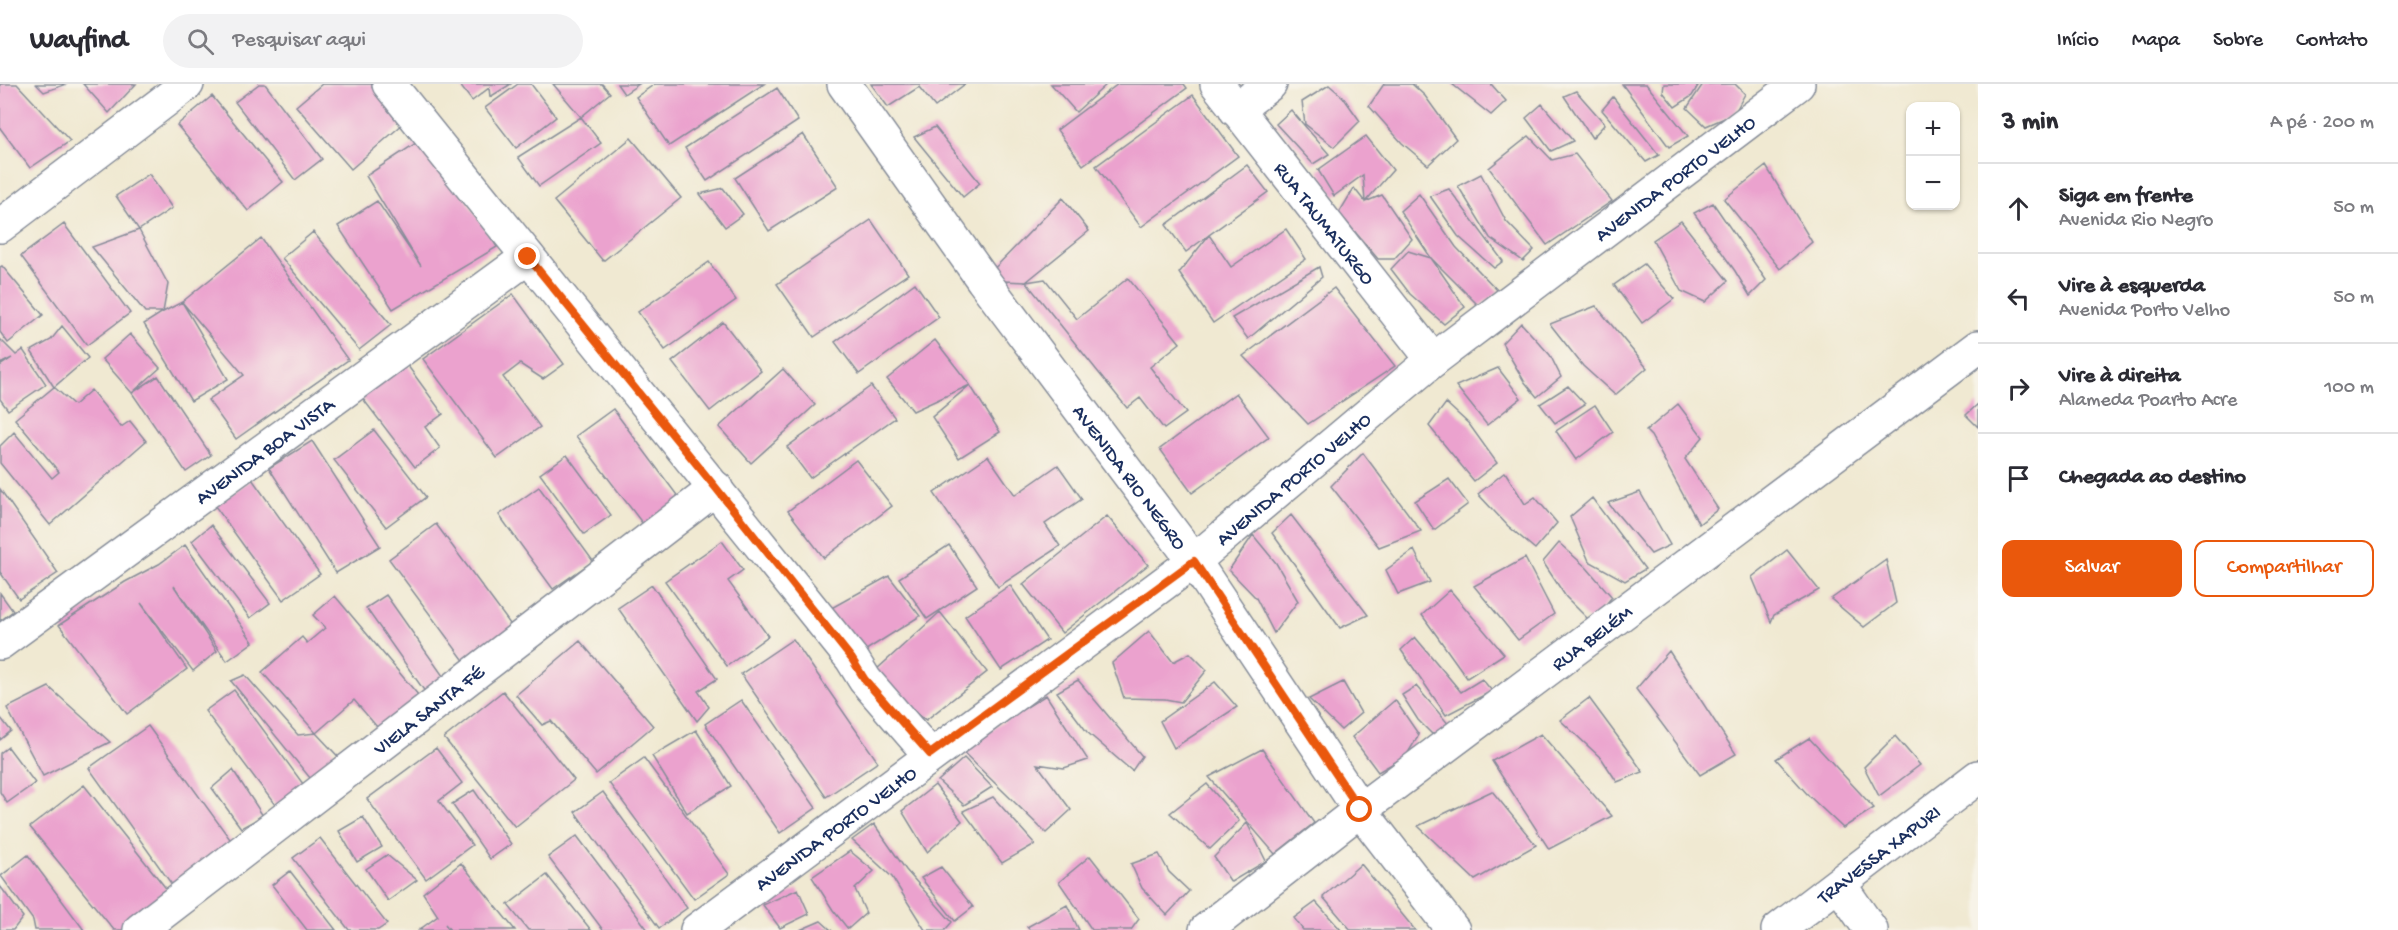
<!DOCTYPE html>
<html lang="pt">
<meta charset="utf-8">
<style>
body{margin:0;font-family:"Gochi Hand",sans-serif;background:#f2f2f3;color:#2b2b33}
.controls{position:absolute;right:18px;top:18px;display:grid;overflow:hidden;border-radius:12px;box-shadow:0 2px 4px #0004}
.controls button{width:54px;height:54px;display:grid;place-items:center;padding:0;border:0;border-bottom:2px solid #e1e1e2;background:#fff;color:#2b2b33;font:30px sans-serif}
.stop{position:absolute;width:18px;height:18px;margin:-14px;border:4px solid #ea580c;border-radius:50%;background:#fff}
.stop.end{background:#ea580c;border-color:#fff;box-shadow:0 2px 6px #0008}
.list{margin:0;padding:0;list-style:none}
h2{display:flex;justify-content:space-between;align-items:center;height:78px;margin:0;padding:0 24px;font-size:26px}
h2 small{font-size:20px;font-weight:400;color:#7c7c81}
.list li{display:grid;grid-template-columns:39px 1fr auto;gap:18px;align-items:center;box-sizing:border-box;height:90px;padding:0 24px;border-top:2px solid #e1e1e2}
.list b{display:block;font-size:22px;white-space:nowrap}
.list p{margin:0;font-size:20px;white-space:nowrap;color:#7c7c81}
.list em{font-size:20px;font-style:normal;color:#7c7c81}
.actions{display:flex;gap:12px;padding:18px 24px}
.actions a{flex:1;padding:14px 0;border:2px solid #ea580c;border-radius:12px;text-align:center;font-size:21px;color:#ea580c}
.actions .main{background:#ea580c;color:#fff}
.icon{flex:none;width:33px;height:33px;fill:none;stroke:currentColor;stroke-width:2;stroke-linecap:round;stroke-linejoin:round}
.map{position:relative;flex:none;width:1978px;height:846px;overflow:hidden}
header{display:flex;align-items:center;gap:36px;box-sizing:border-box;height:84px;padding:0 30px;background:#fff;border-bottom:2px solid #e1e1e2}
header strong{font-size:28px}
nav{display:flex;gap:33px;margin-inline-start:auto;font-size:21px}
.search{width:420px;height:54px;background:#f2f2f3;display:flex;align-items:center;gap:15px;box-sizing:border-box;padding:0 21px;border-radius:33px;color:#7c7c81;font-size:22px}
main{display:flex}
aside{flex:1;background:#fff}
.map>svg:first-child{display:block}
.building{fill:#eba2ce}
.lines{fill:none;stroke-linecap:round;stroke-linejoin:round}
.street-casing{stroke:#868c98;stroke-width:36}
.street{stroke:#fff;stroke-width:33}
.route{stroke:#ea580c;stroke-width:8}
.labels{text-anchor:middle;stroke-width:4.5;stroke-linejoin:round;paint-order:stroke}
.street-label{font-size:20px;fill:#1b2f5e;stroke:#f7f3e8}
</style>
<header>
<strong>Wayfind</strong>
<div class="search"><svg class="icon" aria-label="search" viewBox="0 0 24 24"><circle cx="10" cy="10" r="6"/><path d="M15 15l6 6"/></svg>Pesquisar aqui</div>
<nav><a>Início</a><a>Mapa</a><a>Sobre</a><a>Contato</a></nav>
</header>
<main>
<div class="map">
<svg width="1978" height="846" viewBox="0 0 1978 846">
<rect width="100%" height="100%" fill="#f7f3e8"/>
<filter id="ink" filterUnits="userSpaceOnUse"><feTurbulence type="fractalNoise" baseFrequency=".0167" numOctaves="2"/><feDisplacementMap in="SourceGraphic" scale="12" xChannelSelector="R" yChannelSelector="G"/><feConvolveMatrix kernelMatrix="1 2 1 2 8 2 1 2 1" color-interpolation-filters="sRGB"/></filter>
<filter id="wash" filterUnits="userSpaceOnUse"><feTurbulence type="fractalNoise" baseFrequency=".008" numOctaves="4" result="noise"/><feDisplacementMap in="SourceGraphic" scale="24" xChannelSelector="R" yChannelSelector="G"/><feGaussianBlur stdDeviation="1.35" result="paint"/><feColorMatrix in="noise" values="0 0 0 0 0 0 0 0 0 0 0 0 0 0 0 0 0 1.4 0 .05"/><feComposite in="paint" operator="in"/></filter>
<g filter="url(#wash)">
<rect width="100%" height="100%" fill="#f0e9d2"/>
<g id="blocks">
<!-- building -->
<path class="building" d="M0 0H17L70 57 30 84 0 44Z
M36 0H67L44 8Z
M83 0H136L109 29Z
M259 0H265L322 75 295 96 235 18Z
M322 0H382L411 33 351 85 296 22Z
M459 0H511L490 13 489 4 472 17Z
M518 0H531L556 33 516 64 485 24Z
M553 0H602L610 9 581 33Z
M617 0H639L624 10Z
M655 0H764L669 62 636 13Z
M871 0H965L935 23 919 3 888 23Z
M1051 0H1107L1076 28Z
M1118 0H1184L1187 4 1083 81 1057 46Z
M1384 0H1412L1425 12 1456 55 1428 81 1402 59 1369 22Z
M1452 0H1491L1506 17 1491 31Z
M1622 0H1646L1688 52 1669 63Z
M1664 0H1699L1692 12 1675 23 1663 8Z
M1703 0H1735L1745 10 1734 30 1706 42 1687 24Z
M1329 1 1343 13 1360 37 1334 63 1305 40 1302 18Z
M777 4 798 37 707 97 685 64Z
M1576 7 1605 40 1592 54 1564 12Z
M1193 11 1238 72 1141 143 1096 82Z
M212 12 283 98 248 127 177 41Z
M1613 13 1628 32 1659 71 1646 78 1602 26Z
M1542 20 1573 57 1551 67 1526 34Z
M1291 26 1329 70 1313 80 1276 40Z
M581 33 601 59 539 102 518 73Z
M935 43 980 99 963 113 914 53Z
M803 50 838 103 769 147 735 94Z
M1366 52 1393 86 1365 118 1363 91 1334 112 1318 86Z
M1529 52 1552 76 1575 70 1612 117 1547 161 1489 84Z
M425 53 497 163 393 225 338 142 377 117 421 182 366 92Z
M631 54 681 114 603 177 554 117Z
M1247 81 1268 108 1209 151 1231 183 1286 145 1306 175 1213 239 1179 189 1209 151 1186 168 1166 141Z
M1766 82 1812 158 1780 185 1724 115Z
M149 90 172 124 139 146 116 112Z
M1481 90 1506 137 1534 166 1523 177 1490 154 1458 102Z
M723 104 743 130 725 143 700 110Z
M1354 104 1365 118 1382 111 1412 155 1394 175H1378L1339 129Z
M1449 105 1503 177 1494 184 1458 152 1430 112Z
M1419 110 1456 163 1499 208 1479 222 1431 174 1400 127Z
M1063 114 1089 147 1026 198 1045 195 1077 235 1128 194 1180 259 1150 283 1186 329 1164 345 1140 314 1127 324 1026 198 983 196Z
M1713 119 1766 196 1750 212 1735 187 1694 129Z
M871 136 908 190 814 253 777 200Z
M1681 137 1728 197 1705 218 1681 207 1653 156Z
M64 140 130 229 87 261 21 172Z
M139 146 168 200 163 228 182 218 228 295 191 317 144 240 163 228H145L92 163Z
M313 148 391 241 359 266 282 174Z
M261 154 348 276 236 355 208 316 244 291 182 218Z
M1408 167 1431 174 1465 223 1444 240 1410 210 1391 185Z
M709 178 736 216 665 266 638 228Z
M1644 180 1674 215 1642 239 1614 201Z
M2 182 43 231 8 259 0 248V183Z
M1319 183 1322 193 1248 255 1232 234Z
M915 199 939 233 859 290 835 258Z
M1334 204 1395 282 1308 340 1243 272Z
M513 210 564 280 543 295 520 280 503 293 540 343 497 374 423 275Z
M1596 222 1647 284 1615 311 1583 282 1550 240Z
M723 238 761 287 710 327 672 278Z
M1521 239 1550 271 1561 293 1537 313 1524 297 1502 259Z
M62 242 88 274 54 303 31 267 51 256Z
M130 250 160 284 132 309 102 275Z
M0 255 16 271 23 266 46 300 8 326 0 315V282L12 274 0 280Z
M935 256 970 301 913 327 887 295Z
M405 278 443 330 425 343 440 364 415 383 360 311Z
M1498 284 1521 314 1487 341 1456 302Z
M783 285 815 321 751 379 719 343Z
M158 292 211 371 186 388 132 309Z
M970 301 1000 348 959 374 932 333Z
M871 302 895 334 810 394 787 363Z
M1568 302 1585 320 1555 339 1540 320Z
M54 303 74 321 91 306 121 343 130 337 146 357 50 441 0 379V362L14 348 52 394 59 388 15 335Z
M1236 309 1269 353 1192 409 1160 365Z
M1446 319 1469 340 1497 379 1474 397 1429 342Z
M1678 320 1703 353 1685 375 1718 425 1699 440 1651 352 1646 347Z
M1978 320V343L1966 331Z
M1595 321 1613 348 1576 376 1556 347Z
M613 325 688 426 652 452 576 352Z
M374 346 426 413 386 443 334 376Z
M312 357 380 462 336 489 269 384Z
M1363 369 1421 447 1379 463 1331 402Z
M567 371 611 431 584 450 540 390Z
M988 372 1015 411 1058 381 1082 415 1045 440 1060 462 998 503 934 409Z
M856 376 892 422 824 474 788 427Z
M1505 388 1525 420 1535 413 1557 439 1535 465 1508 442 1478 410Z
M252 395 320 490 283 516 215 422Z
M1449 395 1468 420 1434 446 1415 417Z
M539 403 593 477 553 505 499 431Z
M0 405 58 489 19 515 0 488Z
M1640 408 1670 461 1651 470 1608 419Z
M1592 414 1645 485 1625 497 1589 477 1570 433Z
M1291 431 1368 531 1340 544 1272 449Z
M1107 432 1148 481 1062 549 1023 500Z
M436 440 519 552 471 586 389 475Z
M211 441 270 519 250 534 192 457Z
M1253 451 1276 479 1298 517 1274 549 1256 514 1229 486Z
M722 457 743 486 728 497 768 552 727 582 665 497Z
M1559 459 1587 484 1612 513 1591 538 1566 513 1543 478Z
M185 461 253 558 227 577 174 502 217 567 193 587 141 519 187 585 127 630 59 541 125 498 159 480Z
M949 461 977 502 927 535 899 494Z
M1414 466 1430 498 1398 510 1386 486Z
M1787 466 1819 506 1774 531 1771 538 1752 493Z
M1525 474 1554 530 1518 556 1474 502Z
M1886 476 1896 519 1864 543 1831 515Z
M889 492 920 532 852 575 817 532Z
M652 501 717 595 698 607 709 623 697 637 618 524Z
M1010 501 1047 556 1001 586 965 532Z
M1450 506 1504 570 1467 594 1422 531Z
M0 509 13 527 0 537Z
M386 511 448 599 428 612 366 524Z
M335 512 424 618 384 651 354 616 316 649 262 588 302 553 307 559 325 544 313 531Z
M940 528 987 588 926 636 865 596Z
M1149 547 1173 578 1190 569 1207 586 1181 618 1165 615 1124 614 1112 579Z
M1415 553 1461 608 1482 595 1492 607 1446 631 1401 566Z
M793 555 878 678 826 713 741 590Z
M580 557 653 642 596 690 551 637 542 641 516 611Z
M1669 567 1736 670 1700 691 1636 605Z
M245 591 298 651 316 649 347 682 319 705 231 597Z
M1078 596 1142 672 1132 687 1087 648 1057 608Z
M1215 598 1237 623 1174 664 1160 637Z
M1343 598 1361 629 1341 646 1309 615Z
M1416 602 1451 643 1436 654 1418 636 1402 611Z
M49 603 110 658 43 692 7 624Z
M234 606 309 708 281 729 205 627Z
M503 607 574 696 515 743 444 654Z
M1046 611 1088 676 1064 684 1037 680 1071 726 1046 749 960 665Z
M1589 614 1626 664 1643 688 1617 698 1602 675 1560 636Z
M741 616 816 724 780 749 705 640Z
M1395 616 1419 651 1406 672 1378 688 1352 653Z
M0 633 11 647 0 656Z
M148 642 235 762 175 805 89 684Z
M696 646 731 702 687 729 652 672Z
M1541 650 1612 732 1549 765 1492 677Z
M1895 652 1920 681 1879 712 1864 683Z
M1809 654 1874 724 1843 744 1809 712 1776 675Z
M8 663 35 699 7 719 0 708V669Z
M436 664 462 699 439 717 472 761 426 795 367 715Z
M1262 665 1314 739 1275 770 1209 693Z
M644 674 729 790 694 815 609 699Z
M964 674 992 703 964 721 938 697Z
M233 686 263 732 241 744 212 704Z
M1207 700 1239 737 1210 765 1170 729Z
M84 701 172 812 130 846H114L30 743Z
M935 701 962 737 927 768 902 727Z
M474 706 511 760 490 775 452 720Z
M1492 707 1536 761 1475 796 1418 742Z
M603 708 687 824 659 844 575 728Z
M993 713 1035 760 1002 779 963 727Z
M363 733 382 763 357 778 339 747Z
M1247 739 1266 777 1231 798 1214 773Z
M874 740 906 786 952 838 945 846H925L892 793 852 756Z
M577 752 648 846H603L548 773Z
M320 754 387 840 378 846H349L293 774Z
M850 767 874 787 855 805 866 829 848 845 833 826 812 793Z
M1159 770 1169 788 1189 807 1167 831 1142 804 1131 780Z
M28 771 84 846H35L33 836 1 792Z
M387 771 417 796 388 817 366 785Z
M1090 772 1139 835 1131 846H1092L1059 798Z
M461 779 515 846H450L445 840 449 846H419L438 832 423 809Z
M1361 780 1415 846H1351L1323 813Z
M941 783 973 823 955 837 921 794Z
M290 787 336 846H307L272 801Z
M547 791 591 846H528L508 821Z
M0 802 23 833 13 846H0Z
M798 805 809 830 780 844 763 821Z
M1316 818 1341 846H1303L1294 834Z
M1067 821 1079 846H1030L1027 843Z
M821 837 831 846H800Z"/>
</g>
</g>
<g filter="url(#ink)">
<use href="#blocks" fill-opacity="0" stroke="#868c98" stroke-width="1.5"/>
<g class="lines">
<!-- street casing -->
<g class="street-casing">
<g id="street">
<path d="M389 0 852 575 865 596 930 671"/>
<path id="s1" d="M844 0 983 196 1194 477 1360 726 1453 846"/>
<path id="s2" d="M1217 0 1433 276"/>
<path d="M1236 26 1270 0"/>
<path d="M0 142 187 0"/>
<path id="s3" d="M0 559 528 173"/>
<path d="M1839 800 1871 846"/>
<path id="s4" d="M140 846 716 404"/>
<path id="s5" d="M697 846 1194 477 1433 276 1798 0"/>
<path id="s6" d="M1206 846 1360 726 1978 263"/>
<path id="s7" d="M1778 846 1978 693"/>
</g>
</g>
<!-- street -->
<use href="#street" class="street"/>
</g>
</g>
<g class="lines" filter="url(#ink)">
<!-- route -->
<path class="route" d="M528 173 716 404 852 575 865 596 930 670 1194 477 1360 726"/>
</g>
<g class="labels">
<!-- street labels -->
<g class="street-label">
<text dy="7" stroke="none"><textPath href="#s5" startOffset="1234">AVENIDA PORTO VELHO</textPath></text>
<text dy="7" stroke="none"><textPath href="#s2" startOffset="176">RUA TAUMATURGO</textPath></text>
<text dy="7" stroke="none"><textPath href="#s3" startOffset="327">AVENIDA BOA VISTA</textPath></text>
<text dy="7" stroke="none"><textPath href="#s1" startOffset="486">AVENIDA RIO NEGRO</textPath></text>
<text dy="7" stroke="none"><textPath href="#s5" startOffset="748">AVENIDA PORTO VELHO</textPath></text>
<text dy="7" stroke="none"><textPath href="#s6" startOffset="484">RUA BELÉM</textPath></text>
<text dy="7" stroke="none"><textPath href="#s4" startOffset="363">VIELA SANTA FÉ</textPath></text>
<text dy="7" stroke="none"><textPath href="#s5" startOffset="172">AVENIDA PORTO VELHO</textPath></text>
<text dy="7" stroke="none"><textPath href="#s7" startOffset="126">TRAVESSA XAPURI</textPath></text>
</g>
</g>
</svg>
<div class="controls">
<button>+</button>
<button>−</button>
</div>
<div class="stop" style="left:1360px;top:726px"></div>
<div class="stop end" style="left:528px;top:173px"></div>
</div>
<aside>
<h2>3 min<small>A pé · 200 m</small></h2>
<ul class="list">
<li><svg class="icon" aria-label="ahead" viewBox="0 0 24 24"><path d="M12 20V5M6 11l6-6 6 6"/></svg><div><b>Siga em frente</b><p>Avenida Rio Negro</p></div><em>50 m</em></li>
<li><svg class="icon" aria-label="left" viewBox="0 0 24 24"><path d="M17 20v-9H6M10 6l-5 5 5 5"/></svg><div><b>Vire à esquerda</b><p>Avenida Porto Velho</p></div><em>50 m</em></li>
<li><svg class="icon" aria-label="right" viewBox="0 0 24 24"><path d="M7 20v-9h11M14 6l5 5-5 5"/></svg><div><b>Vire à direita</b><p>Alameda Poarto Acre</p></div><em>100 m</em></li>
<li><svg class="icon" aria-label="arrive" viewBox="0 0 24 24"><path d="M6 21V4h12l-3 4 3 4H6"/></svg><div><b>Chegada ao destino</b></div></li>
</ul>
<div class="actions"><a class="main">Salvar</a><a>Compartilhar</a></div>
</aside>
</main>
